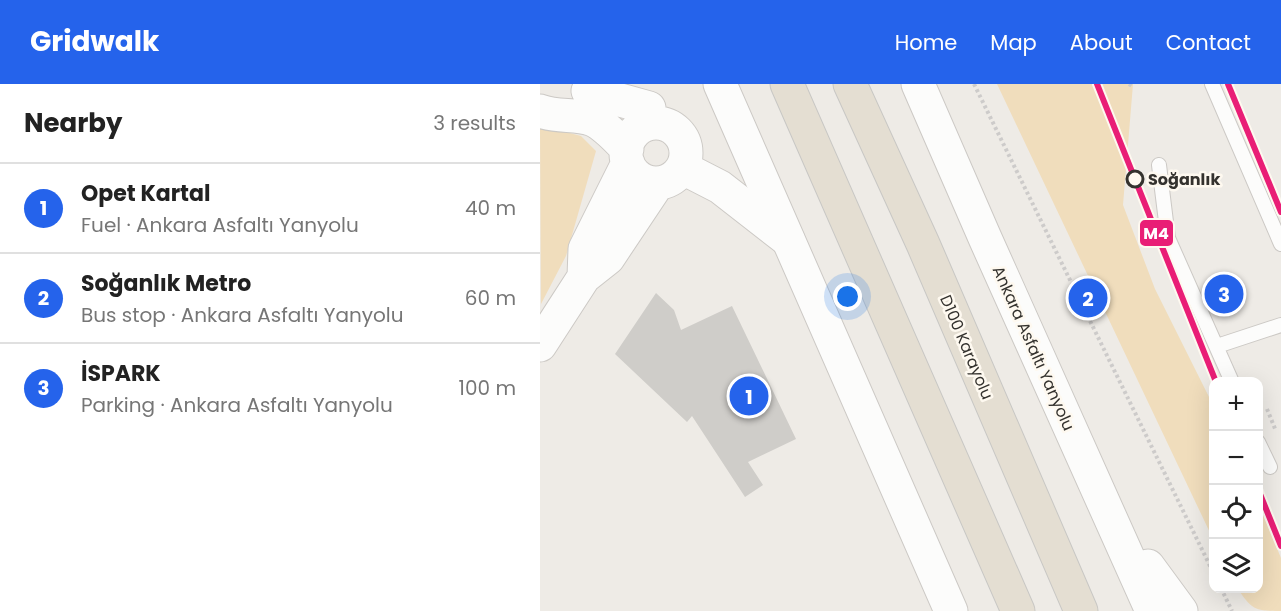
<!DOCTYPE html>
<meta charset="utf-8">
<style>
body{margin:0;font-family:Poppins,sans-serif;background:#f6f6f6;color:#222}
.controls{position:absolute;right:18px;bottom:18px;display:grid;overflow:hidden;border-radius:12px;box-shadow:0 6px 24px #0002}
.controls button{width:54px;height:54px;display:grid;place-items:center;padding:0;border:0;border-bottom:2px solid #e0e0e0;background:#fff;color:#222;font:30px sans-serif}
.you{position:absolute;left:308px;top:213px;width:21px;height:21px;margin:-15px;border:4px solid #fff;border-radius:50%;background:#1a73e8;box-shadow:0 0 0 9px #1a73e833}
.badge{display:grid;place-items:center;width:39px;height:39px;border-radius:50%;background:#2563eb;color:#fff;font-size:20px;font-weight:700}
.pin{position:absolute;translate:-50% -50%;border:3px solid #fff;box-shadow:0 2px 6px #0006}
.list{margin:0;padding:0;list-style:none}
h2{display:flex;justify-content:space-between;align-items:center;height:78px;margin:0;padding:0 24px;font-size:26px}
h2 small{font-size:20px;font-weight:400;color:#767676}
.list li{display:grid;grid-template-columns:39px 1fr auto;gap:18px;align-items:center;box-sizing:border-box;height:90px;padding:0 24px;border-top:2px solid #e0e0e0}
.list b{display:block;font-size:22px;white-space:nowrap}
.list p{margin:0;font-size:20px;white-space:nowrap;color:#767676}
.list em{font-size:20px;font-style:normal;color:#767676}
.icon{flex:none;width:33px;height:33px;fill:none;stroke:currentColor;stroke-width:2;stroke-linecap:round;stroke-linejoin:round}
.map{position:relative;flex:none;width:741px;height:527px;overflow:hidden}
header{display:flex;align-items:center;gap:36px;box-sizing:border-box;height:84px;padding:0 30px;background:#2563eb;color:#fff}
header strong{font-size:28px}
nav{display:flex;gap:33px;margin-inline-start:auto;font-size:21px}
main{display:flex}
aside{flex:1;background:#fff}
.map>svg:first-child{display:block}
.green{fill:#f0ddbc}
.building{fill:#cfcdc9}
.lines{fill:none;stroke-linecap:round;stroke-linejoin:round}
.service-casing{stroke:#ccc9c5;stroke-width:16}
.tertiary-casing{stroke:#ccc9c5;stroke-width:35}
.secondary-casing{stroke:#ccc9c5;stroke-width:35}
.trunk-casing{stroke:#c8c7c4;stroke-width:35}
.path{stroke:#cdcbca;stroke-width:4;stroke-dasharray:3 3;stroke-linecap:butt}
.service{stroke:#fcfcfb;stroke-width:14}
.tertiary{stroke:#fcfcfb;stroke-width:33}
.secondary{stroke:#fcfcfb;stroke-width:33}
.trunk{stroke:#e4ded2;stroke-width:33}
.metro-1-casing{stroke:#fef9f0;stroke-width:10}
.metro-1{stroke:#e91e76;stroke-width:6}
.stop-dot{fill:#fef9f0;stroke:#34322e;stroke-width:3}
.labels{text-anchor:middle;stroke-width:5;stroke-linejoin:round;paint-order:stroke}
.stop-label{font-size:16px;font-weight:bold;fill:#34322e;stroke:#fef9f0;text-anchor:start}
.street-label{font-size:16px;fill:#34322e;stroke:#fef9f0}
.line-badge{stroke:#fef9f0;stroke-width:2}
.badge-label{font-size:16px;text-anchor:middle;font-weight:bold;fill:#fff}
</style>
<header>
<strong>Gridwalk</strong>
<nav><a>Home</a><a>Map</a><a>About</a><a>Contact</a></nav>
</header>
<main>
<aside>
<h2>Nearby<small>3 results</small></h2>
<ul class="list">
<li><span class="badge">1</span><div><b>Opet Kartal</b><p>Fuel · Ankara Asfaltı Yanyolu</p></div><em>40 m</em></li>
<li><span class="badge">2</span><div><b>Soğanlık Metro</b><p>Bus stop · Ankara Asfaltı Yanyolu</p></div><em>60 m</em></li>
<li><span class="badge">3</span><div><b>İSPARK</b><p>Parking · Ankara Asfaltı Yanyolu</p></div><em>100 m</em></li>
</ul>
</aside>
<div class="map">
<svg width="741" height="527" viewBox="0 0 741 527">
<rect width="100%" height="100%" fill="#eeebe6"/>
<!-- green -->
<path class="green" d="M457 0H593L583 121 615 205 673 321V455Z
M0 44H11L41 52 56 67 26 172 1 220Z
M719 421 741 474V527C715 527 712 526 698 505L718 504Z"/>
<!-- building -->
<path class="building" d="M116 209 134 226 141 246 192 222 256 355 208 378 223 401 205 413 152 332 147 338 75 270Z"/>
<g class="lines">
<!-- service casing -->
<g class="service-casing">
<path id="service" d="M672 0 741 160
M619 81 628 154 692 298
M677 262 741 241
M718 358 730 383"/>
</g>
<!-- tertiary casing -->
<g class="tertiary-casing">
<path id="tertiary" d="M48 7 109 24
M0 27C17 34 38 29 53 36 66 42 77 55 87 65
M86 69a30 30 0 1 1 60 0a30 30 0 1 1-60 0Z
M143 84 180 103 248 156
M44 193 45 165 88 79
M0 261 44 193 68 174 118 99"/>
</g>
<!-- secondary casing -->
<g class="secondary-casing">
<path id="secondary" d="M180 0 411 527
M378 0 445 154 612 527
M608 482 641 527"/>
</g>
<!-- trunk casing -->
<g class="trunk-casing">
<path id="trunk" d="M247 0 478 527
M310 0 383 160 541 527"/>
</g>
<!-- path -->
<path class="path" d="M434 0 674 490
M589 0 592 2
M727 325 736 347
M681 504 692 527"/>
<!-- service -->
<use href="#service" class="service"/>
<!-- tertiary -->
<use href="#tertiary" class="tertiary"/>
<!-- secondary -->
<use href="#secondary" class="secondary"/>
<!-- trunk -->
<use href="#trunk" class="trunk"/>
<!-- metro-1 casing -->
<g class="metro-1-casing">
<path id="metro-1" d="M557 0 676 298
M688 0 741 128
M718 405 741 462"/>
</g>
<!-- metro-1 -->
<use href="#metro-1" class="metro-1"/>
</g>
<!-- markers -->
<circle class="stop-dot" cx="595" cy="95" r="8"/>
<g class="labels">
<!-- stop labels -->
<g class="stop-label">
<text x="608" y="101">Soğanlık</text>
</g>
<!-- street labels -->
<g class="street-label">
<text transform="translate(427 263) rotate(67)" y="6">D100 Karayolu</text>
<text transform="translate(494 264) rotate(66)" y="6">Ankara Asfaltı Yanyolu</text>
</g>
</g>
<rect class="line-badge" x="599" y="135" width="35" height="28" rx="6" fill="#e91e76"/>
<g class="badge-label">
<text x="616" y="155">M4</text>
</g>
</svg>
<div class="controls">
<button>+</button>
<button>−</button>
<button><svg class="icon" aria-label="locate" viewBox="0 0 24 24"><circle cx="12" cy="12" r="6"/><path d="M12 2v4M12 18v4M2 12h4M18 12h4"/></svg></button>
<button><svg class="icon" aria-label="layers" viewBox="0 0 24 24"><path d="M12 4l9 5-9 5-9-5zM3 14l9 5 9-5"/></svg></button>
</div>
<div class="you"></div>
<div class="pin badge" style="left:209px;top:312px">1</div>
<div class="pin badge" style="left:548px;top:214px">2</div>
<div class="pin badge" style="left:684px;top:210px">3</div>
</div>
</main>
